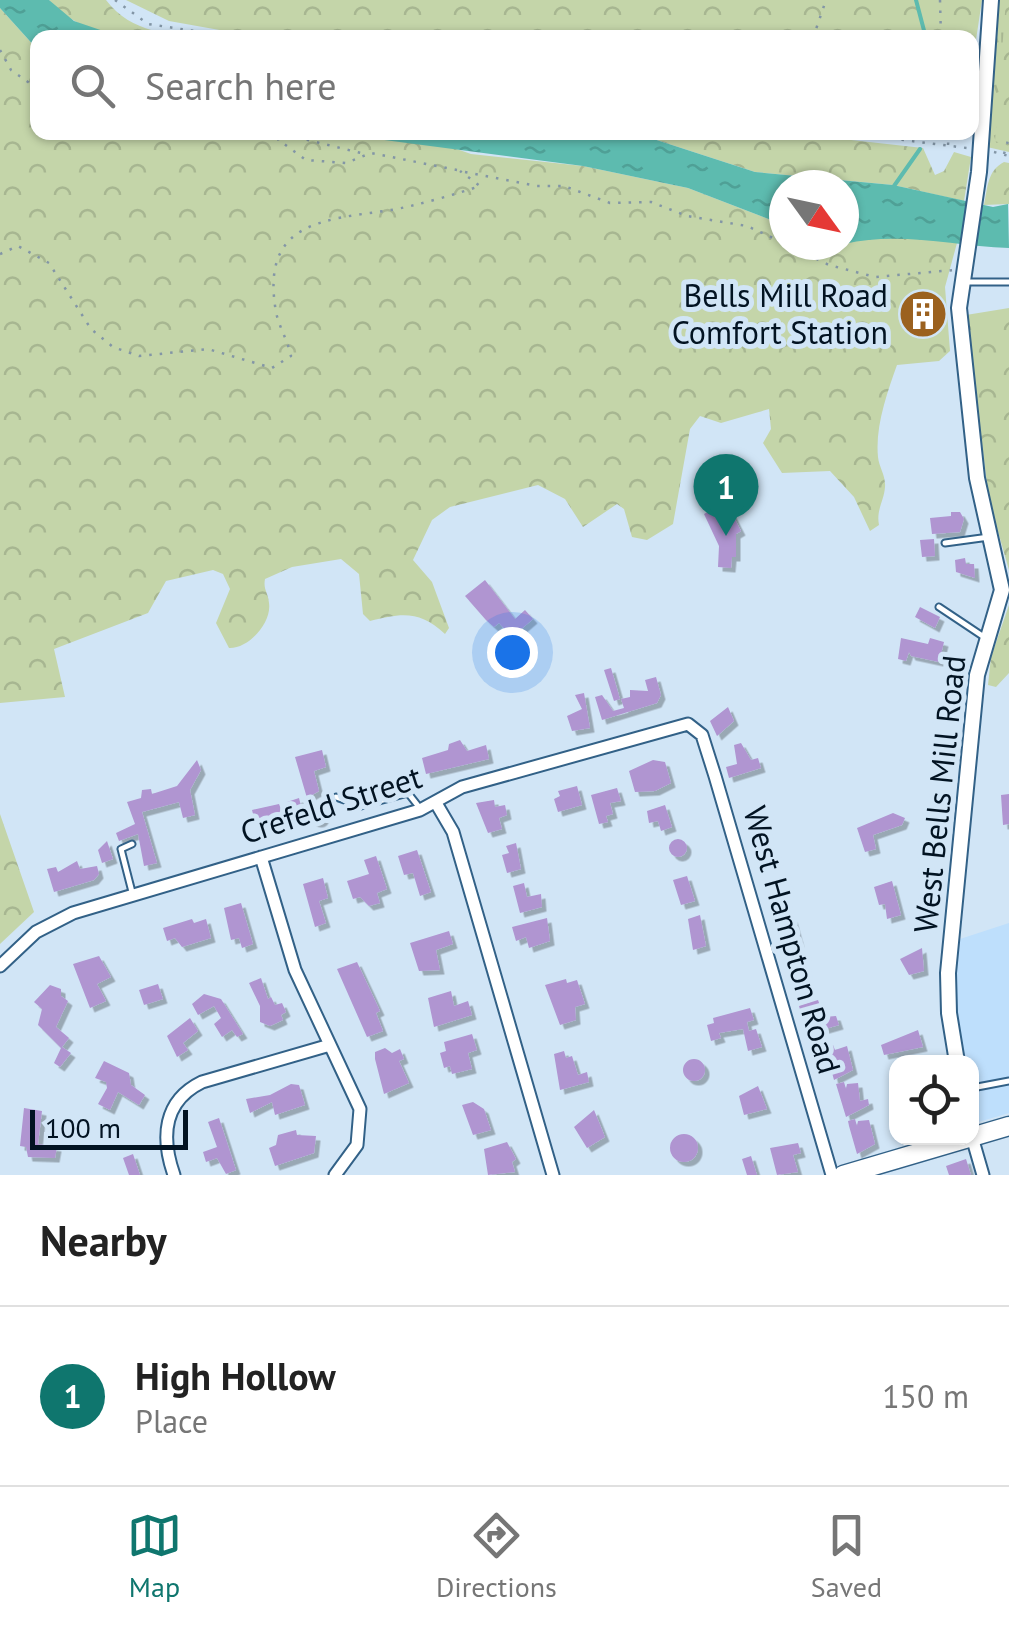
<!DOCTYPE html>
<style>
body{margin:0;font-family:"PT Sans",sans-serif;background:#f6f6f6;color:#222}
.controls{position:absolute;right:30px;bottom:30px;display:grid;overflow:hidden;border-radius:20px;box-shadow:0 2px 8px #0004}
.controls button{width:90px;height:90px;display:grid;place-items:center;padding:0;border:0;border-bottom:2px solid #e0e0e0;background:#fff;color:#222;font:50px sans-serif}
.compass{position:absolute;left:769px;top:170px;width:90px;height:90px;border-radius:50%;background:#fff;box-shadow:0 2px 8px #0004;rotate:123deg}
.scale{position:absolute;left:30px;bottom:25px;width:158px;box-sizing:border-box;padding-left:10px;border:5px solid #021322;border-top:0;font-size:28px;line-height:35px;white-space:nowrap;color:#021322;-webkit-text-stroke:8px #d1e5f6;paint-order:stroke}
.you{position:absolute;left:512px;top:652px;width:35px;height:35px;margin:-25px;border:8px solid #fff;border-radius:50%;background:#1a73e8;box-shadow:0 0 0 15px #1a73e833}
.badge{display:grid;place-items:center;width:65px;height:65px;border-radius:50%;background:#0f766e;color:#fff;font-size:32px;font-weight:700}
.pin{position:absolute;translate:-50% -82px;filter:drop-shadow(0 2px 5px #0008)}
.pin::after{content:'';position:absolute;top:52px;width:35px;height:30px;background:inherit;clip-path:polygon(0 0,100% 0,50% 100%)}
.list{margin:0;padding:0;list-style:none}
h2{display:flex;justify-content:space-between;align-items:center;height:130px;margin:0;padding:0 40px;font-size:42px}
h2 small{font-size:32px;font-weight:400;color:#767676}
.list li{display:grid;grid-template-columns:65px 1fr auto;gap:30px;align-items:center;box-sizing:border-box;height:180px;padding:0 40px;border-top:2px solid #e0e0e0}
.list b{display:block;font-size:38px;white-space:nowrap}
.list p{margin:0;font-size:32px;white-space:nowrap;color:#767676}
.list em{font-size:32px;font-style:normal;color:#767676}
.icon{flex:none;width:55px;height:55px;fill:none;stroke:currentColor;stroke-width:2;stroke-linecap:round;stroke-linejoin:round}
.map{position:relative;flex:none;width:1009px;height:1175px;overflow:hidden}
.search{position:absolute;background:#fff;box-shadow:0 2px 8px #0004;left:30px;right:30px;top:30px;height:110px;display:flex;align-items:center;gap:25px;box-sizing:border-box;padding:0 35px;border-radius:20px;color:#767676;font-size:38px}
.sheet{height:310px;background:#fff}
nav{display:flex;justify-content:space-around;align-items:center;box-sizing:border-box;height:140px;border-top:2px solid #e0e0e0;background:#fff;font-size:28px;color:#767676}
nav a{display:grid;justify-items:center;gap:5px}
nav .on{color:#0f766e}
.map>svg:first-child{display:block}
.built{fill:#bedffc}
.grass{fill:url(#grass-tufts)}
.forest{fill:url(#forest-crowns)}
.water{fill:url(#water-ripples)}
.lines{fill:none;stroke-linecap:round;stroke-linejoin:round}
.stream{stroke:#5dbbaf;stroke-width:4}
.building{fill:#b095d1;filter:url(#shadow)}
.service-casing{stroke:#326187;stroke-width:9}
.minor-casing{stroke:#326187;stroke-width:15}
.tertiary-casing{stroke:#326187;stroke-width:18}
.primary-casing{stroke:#326187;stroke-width:21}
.path{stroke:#8396a6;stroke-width:2.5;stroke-dasharray:2.5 8;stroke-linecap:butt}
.service{stroke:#fff;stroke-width:5}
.minor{stroke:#fff;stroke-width:11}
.tertiary{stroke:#fff;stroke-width:14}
.primary{stroke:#fff;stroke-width:18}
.labels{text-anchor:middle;stroke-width:10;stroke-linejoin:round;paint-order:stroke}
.poi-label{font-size:32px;fill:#021322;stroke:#d1e5f6;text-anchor:end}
.street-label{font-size:32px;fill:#021322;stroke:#d1e5f6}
</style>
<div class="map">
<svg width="1009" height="1175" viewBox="0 0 1009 1175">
<defs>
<pattern id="grass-tufts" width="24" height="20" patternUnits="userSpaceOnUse" patternTransform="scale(2.5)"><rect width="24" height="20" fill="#c4d5a9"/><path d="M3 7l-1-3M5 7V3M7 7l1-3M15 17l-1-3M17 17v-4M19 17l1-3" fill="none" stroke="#a7b691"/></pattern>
<pattern id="forest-crowns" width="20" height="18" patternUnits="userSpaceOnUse" patternTransform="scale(2.5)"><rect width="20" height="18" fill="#c4d5a9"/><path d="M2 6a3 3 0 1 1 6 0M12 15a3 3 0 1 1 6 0" fill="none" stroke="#a7b691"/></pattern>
<pattern id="water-ripples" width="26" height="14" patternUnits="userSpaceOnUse" patternTransform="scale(2.5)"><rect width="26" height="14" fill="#5dbbaf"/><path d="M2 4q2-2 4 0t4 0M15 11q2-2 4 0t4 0" fill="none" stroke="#4fa096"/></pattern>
<filter id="shadow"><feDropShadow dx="4.5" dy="4.5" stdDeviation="0" flood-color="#0004"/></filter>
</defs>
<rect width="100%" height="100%" fill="#d1e5f6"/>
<!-- built -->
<path class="built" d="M1009 923V1113L975 1123 972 1062H965L954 996 960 939Z"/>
<!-- grass -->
<path class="grass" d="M996 0H1009V152L987 147Z"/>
<!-- forest -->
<path class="forest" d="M49 0H106C132 34 169 34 208 37 153 37 89 46 49 0Z
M126 0H982L973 60 972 126V38H264L169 21Z
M1006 0H1009V146L995 141Z
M0 8 37 49 38 132H331L448 146 471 154 583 166 688 188 784 225V245L834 246 868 236H912L957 243 945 287 950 351 939 361 897 365C887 393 875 427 878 457 879 467 886 476 885 487 884 501 876 510 879 525L870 531 854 497 830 471 782 473 763 443 771 429 769 409 721 423 700 416 690 429 673 524 647 540 632 537 624 509 617 504 583 527 565 499 538 485 450 507 432 520 413 560 432 582 449 628 445 634C420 610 401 613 370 621L363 614 359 574 341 559 292 567 265 579C263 590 268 592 269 603 272 623 248 649 229 648L216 623 230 589 223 574 213 570 166 581 148 613 54 649 65 697 0 703Z
M779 132 923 148 935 175 944 171 954 152 971 157 964 201 893 185 755 172 635 133Z
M1004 162 1009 163V204L984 205C988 187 987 171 1004 162Z
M1009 308V570L989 500 966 315Z
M1009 605V673L996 687 988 685 991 657Z
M0 814 34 912 0 944Z"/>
<!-- water -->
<path class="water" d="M0 0H49L74 21 121 37 38 38 37 49 0 8Z
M331 133H635L755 172 893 185 993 207 1008 204 1009 248C952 246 900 231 844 244V185H784V225L688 188 583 166Z"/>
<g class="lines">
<!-- stream -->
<path class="stream" d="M916 0 926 38
M926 136 927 132
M894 186 920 149"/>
</g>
<!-- building -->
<path class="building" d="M726 502 741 531 736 534V557H732L731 568 718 567 719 546 704 514Z
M951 512H960L964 519 960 532 932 534 930 518 951 516Z
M934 539 935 556 922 557 920 540Z
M965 558 966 564H974L975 578 956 572 955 560Z
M485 580 515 619 525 610 533 619 512 637 499 623 494 627 486 620 465 596Z
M920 607 940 617 935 628 915 617Z
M901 638 928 644 930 638 944 642 939 662 911 656 909 652 906 661 898 659Z
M611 668 620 699 614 701 604 670Z
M656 677 661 695 657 703 602 720 595 697 602 695 613 711 624 708 621 699 630 697V690L648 691 645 680Z
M584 693 590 728 572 731 567 716 582 709 575 695Z
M728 707 734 721 717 736 710 721Z
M460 740 467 751 486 745 489 759 426 774 422 758 448 750 449 744Z
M741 743 751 760 758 758 761 768 729 778 726 767 737 764 734 745Z
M322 750 326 767 314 771 319 791 307 798 295 757Z
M197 760 201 770 190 790 195 815 183 818 179 802 142 812 157 863 144 866 138 834 119 841 116 833 135 824 127 802 141 798 142 790 151 789 152 794 177 786Z
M653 760 665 762 671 783 655 791 635 792 629 771Z
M577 786 582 805 558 812 554 799 560 796 558 791Z
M617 788 621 801 610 803 613 814 606 816 608 822 599 824 591 795Z
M1009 794V824L1003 825 1001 795Z
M299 798 303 814 292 817 287 802Z
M494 800 495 807 505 805 507 815 499 818 502 829 488 833 476 803Z
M279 804 284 817 257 829 252 810Z
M665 805 672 827 661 831 658 821 649 823 647 811Z
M309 815a8 8 0 1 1 16 0a8 8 0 1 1-16 0Z
M893 813 905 818 902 825 873 835 876 849 865 852 857 828Z
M669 848a9 9 0 1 1 18 0a9 9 0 1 1-18 0Z
M107 841 113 859 102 863 98 850Z
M516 843 521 869 507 873 502 855 509 853 506 846Z
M417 850 431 892 420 896 413 873 404 875 398 856Z
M376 856 387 889 377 893 380 903 369 906 360 897 353 899 347 881 369 874 364 860Z
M77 861 80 869 97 866 99 874 94 880 54 892 47 869 56 867 58 872Z
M687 876 695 901 681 905 673 880Z
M323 878 328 898 319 901 326 923 315 927 303 884Z
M892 881 901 915 887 919 885 904 879 905 874 887Z
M524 883 527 897 541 894 542 907 520 913 513 886Z
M241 903 253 944 242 948 239 938 231 940 224 908Z
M700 915 706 946 693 950 688 919Z
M547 918 550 941 529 948 526 937 516 941 512 927Z
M793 918 800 943 782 949 775 923Z
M192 919 194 923 206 919 211 938 182 947 175 938 167 941 163 928Z
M449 931 453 944 436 950 440 970 419 971 410 943Z
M922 948 924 971 909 975 900 959Z
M99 956 111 977 97 984 106 1001 90 1008 73 964Z
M357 962 380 1011 376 1013 383 1031 367 1037 337 969Z
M261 978 268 999 271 997 275 1005 282 1003 286 1012 281 1015 283 1020 270 1026 260 1022V1006L249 983Z
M566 979 567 983 577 980 585 1004 575 1007 576 1020 560 1025 545 985Z
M158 984 163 999 144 1005 139 990Z
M50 985 61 989V996L68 1001 56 1027 69 1038 62 1047 71 1053 60 1067 54 1063 61 1048 38 1025 42 1009 34 1002Z
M451 991 454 1006 468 1001 472 1015 434 1027 428 998Z
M204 994 221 999 243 1034 237 1037 232 1030 222 1037 214 1024 221 1018 214 1006 198 1015 192 1004Z
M818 1000 824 1017 836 1016 839 1025 818 1031 814 1024 805 1027 799 1006Z
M750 1008 754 1020 747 1022 749 1031 756 1029 762 1047 748 1051 743 1029 719 1033 721 1038 711 1041 707 1025 714 1023 713 1018Z
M190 1018 198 1031 183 1043 188 1050 177 1057 167 1036Z
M918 1030 923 1047 884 1055 881 1045Z
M472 1034 477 1050 468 1053 472 1069 452 1074 450 1066 444 1068 440 1053 446 1051 444 1042Z
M833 1045 835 1050 847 1046 853 1070 834 1080 825 1047Z
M385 1048 392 1053 400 1049 404 1059 399 1061 409 1083 384 1094 375 1059V1052Z
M564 1051 566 1058 572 1056 578 1075 587 1072 589 1082 560 1090 554 1054Z
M683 1070a11 11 0 1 1 22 0a11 11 0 1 1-22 0Z
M104 1061 129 1073 131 1085 145 1095 139 1105 118 1092 110 1110 98 1104 107 1088 106 1082 95 1078Z
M844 1082 846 1089 847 1084 858 1083 860 1101 868 1099 869 1105 846 1117 836 1084Z
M291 1084 299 1085 305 1105 275 1115 272 1102 250 1113 246 1099 270 1095Z
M758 1086 767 1109 744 1115 739 1096Z
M473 1102 484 1109 491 1130 473 1135 462 1105Z
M24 1108 42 1111 38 1144 57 1147 55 1158 28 1157 26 1147 20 1146Z
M594 1110 605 1137 587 1148 574 1127Z
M219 1118 236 1170 226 1174 217 1158 206 1162 203 1152 217 1147 208 1122Z
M855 1119 857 1126 858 1121 869 1120 875 1144 857 1154 849 1126 848 1121Z
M296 1130 297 1135 316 1136 314 1153 275 1166 269 1148 276 1145 278 1135Z
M670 1148a14 14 0 1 1 28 0a14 14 0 1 1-28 0Z
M507 1142 516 1159 512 1162 515 1172 488 1175 484 1149Z
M798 1143 801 1153 793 1155 798 1172 777 1175 770 1148Z
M133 1154 140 1175H129L123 1158Z
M751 1156 757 1175H747L742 1159Z
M966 1159 971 1175H949L946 1166Z"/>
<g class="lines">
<!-- service casing -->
<g class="service-casing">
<path id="service" d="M967 282H1009
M945 543 989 537
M939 607 984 637
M336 797 361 806 408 793 419 807
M132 892 121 849 132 844
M972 1088 1009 1081"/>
</g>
<!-- minor casing -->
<g class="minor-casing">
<path id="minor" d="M436 803 453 832 553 1175
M261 857 295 970 360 1109 357 1145 335 1175
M0 966 36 932 73 913 420 810 462 787 688 724 702 735 715 776 832 1175
M972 1137 983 1175
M174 1175C161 1138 163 1101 202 1082L330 1045"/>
</g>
<!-- tertiary casing -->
<g class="tertiary-casing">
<path id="tertiary" d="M957 1062 949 1013 948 973 977 675 1002 590 977 478 959 308 979 172 991 0"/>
</g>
<!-- primary casing -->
<g class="primary-casing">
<path id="primary" d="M843 1175 1009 1126"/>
</g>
<!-- path -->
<path class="path" d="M115 0 148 24 241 38
M940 0 941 38
M813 38 826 0
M0 50 11 70 38 89
M268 132 306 160 346 163 371 153 457 170
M839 132 967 148
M277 140 287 135 365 154
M948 145 949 132
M994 152 1009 156
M1004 154 1009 137
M465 172 537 186H564L610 203 651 202 687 216 747 226 784 243
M788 245 829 265 875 277 954 270
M0 254 18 246 49 263 91 329 113 347 139 356 208 349 272 368 291 356C288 341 279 327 276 312 260 221 323 220 391 210 415 206 457 194 480 186L460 171"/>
<!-- service -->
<use href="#service" class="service"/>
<!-- minor -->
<use href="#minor" class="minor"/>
<!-- tertiary -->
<use href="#tertiary" class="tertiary"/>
<!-- primary -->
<use href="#primary" class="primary"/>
</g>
<!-- icons -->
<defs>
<g id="building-disc" transform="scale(2.5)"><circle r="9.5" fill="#9b611f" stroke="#d1e5f6"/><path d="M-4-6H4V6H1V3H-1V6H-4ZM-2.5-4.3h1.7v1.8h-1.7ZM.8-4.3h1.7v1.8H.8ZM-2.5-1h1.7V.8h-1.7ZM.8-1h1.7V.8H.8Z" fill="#fff"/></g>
</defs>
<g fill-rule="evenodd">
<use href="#building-disc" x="923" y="314"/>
</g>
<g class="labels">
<!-- poi labels -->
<g class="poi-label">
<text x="888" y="307">Bells Mill Road<tspan x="888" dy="37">Comfort Station</tspan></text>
</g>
<!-- street labels -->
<g class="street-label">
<text transform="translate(940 794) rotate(-84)" y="11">West Bells Mill Road</text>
<text transform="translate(331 805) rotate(-18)" y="11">Crefeld Street</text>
<text transform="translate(792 940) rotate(74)" y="11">West Hampton Road</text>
</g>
</g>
</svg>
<div class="controls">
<button><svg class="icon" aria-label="locate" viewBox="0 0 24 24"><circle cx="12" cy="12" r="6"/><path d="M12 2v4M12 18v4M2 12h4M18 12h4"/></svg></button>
</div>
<svg class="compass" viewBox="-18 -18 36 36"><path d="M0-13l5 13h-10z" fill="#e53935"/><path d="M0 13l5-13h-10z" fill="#767676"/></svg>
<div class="scale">100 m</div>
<div class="you"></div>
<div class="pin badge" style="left:726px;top:536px">1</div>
<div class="search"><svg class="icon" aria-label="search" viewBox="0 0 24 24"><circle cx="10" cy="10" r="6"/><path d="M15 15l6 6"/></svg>Search here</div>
</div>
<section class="sheet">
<h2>Nearby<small></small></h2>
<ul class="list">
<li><span class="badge">1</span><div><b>High Hollow</b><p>Place</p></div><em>150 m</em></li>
</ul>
</section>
<nav>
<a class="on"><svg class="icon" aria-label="map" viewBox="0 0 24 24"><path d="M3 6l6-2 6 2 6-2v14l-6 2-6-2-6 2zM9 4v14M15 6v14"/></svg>Map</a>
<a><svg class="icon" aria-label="directions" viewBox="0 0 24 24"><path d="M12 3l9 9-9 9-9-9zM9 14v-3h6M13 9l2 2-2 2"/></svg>Directions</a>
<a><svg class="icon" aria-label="saved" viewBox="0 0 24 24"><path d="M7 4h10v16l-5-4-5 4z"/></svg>Saved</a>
</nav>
